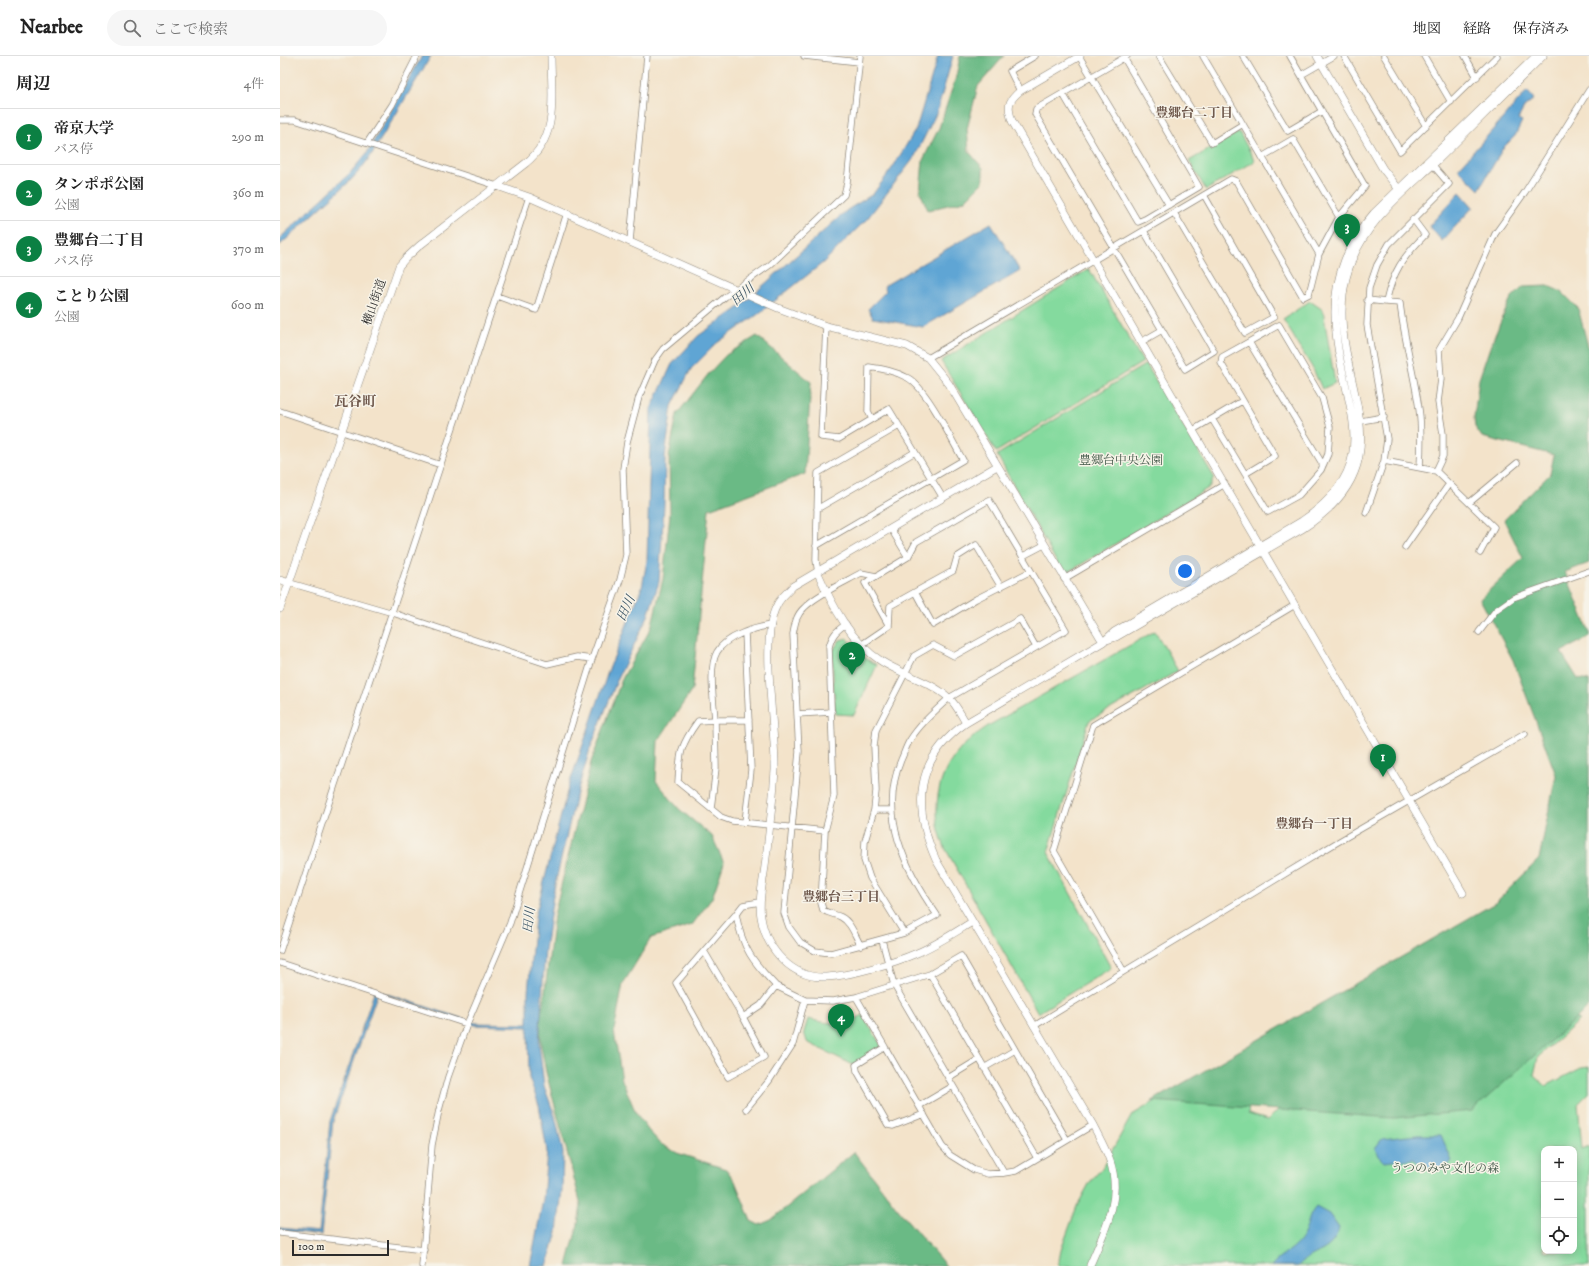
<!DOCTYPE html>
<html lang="ja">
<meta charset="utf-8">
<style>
body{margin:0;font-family:"IM FELL DW Pica","Noto Serif JP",serif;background:#f6f6f6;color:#222}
.controls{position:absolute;right:12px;bottom:12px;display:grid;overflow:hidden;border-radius:8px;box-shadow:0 2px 10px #0003}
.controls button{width:36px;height:36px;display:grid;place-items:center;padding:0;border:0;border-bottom:1px solid #e0e0e0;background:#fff;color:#222;font:20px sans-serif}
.scale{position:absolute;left:12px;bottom:10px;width:97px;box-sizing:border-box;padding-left:4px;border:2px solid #2b2b2b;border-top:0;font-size:11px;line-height:14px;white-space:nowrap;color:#2b2b2b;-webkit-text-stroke:3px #f7f3e8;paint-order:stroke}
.you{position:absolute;left:905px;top:515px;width:14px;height:14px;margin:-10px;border:3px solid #fff;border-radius:50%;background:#1a73e8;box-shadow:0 0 0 6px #1a73e833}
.badge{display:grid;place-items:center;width:26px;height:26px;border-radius:50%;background:#0b8043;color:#fff;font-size:13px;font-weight:700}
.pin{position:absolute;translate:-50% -33px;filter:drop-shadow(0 1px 2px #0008)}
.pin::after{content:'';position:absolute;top:21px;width:14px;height:12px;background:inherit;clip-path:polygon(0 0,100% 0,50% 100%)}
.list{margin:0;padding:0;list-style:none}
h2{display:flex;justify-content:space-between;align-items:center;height:52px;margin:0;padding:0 16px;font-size:17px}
h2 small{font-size:13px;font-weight:400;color:#767676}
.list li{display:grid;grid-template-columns:26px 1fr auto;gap:12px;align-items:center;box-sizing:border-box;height:56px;padding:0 16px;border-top:1px solid #e0e0e0}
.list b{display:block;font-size:15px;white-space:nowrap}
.list p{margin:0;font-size:13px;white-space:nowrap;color:#767676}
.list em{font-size:13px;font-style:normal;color:#767676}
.icon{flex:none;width:22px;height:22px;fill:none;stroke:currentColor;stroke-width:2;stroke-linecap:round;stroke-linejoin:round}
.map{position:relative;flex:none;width:1309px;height:1210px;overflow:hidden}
header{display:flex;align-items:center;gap:24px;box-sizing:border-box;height:56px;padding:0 20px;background:#fff;border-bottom:1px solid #e0e0e0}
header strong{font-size:19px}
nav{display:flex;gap:22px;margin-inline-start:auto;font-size:14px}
.search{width:280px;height:36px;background:#f6f6f6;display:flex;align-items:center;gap:10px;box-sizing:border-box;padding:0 14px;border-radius:22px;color:#767676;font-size:15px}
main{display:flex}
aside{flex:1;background:#fff}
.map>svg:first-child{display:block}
.green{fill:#84da9e;stroke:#588264;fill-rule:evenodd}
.forest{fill:#6bba85;stroke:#4b7258}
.water{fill:#5fa5d4;stroke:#456880}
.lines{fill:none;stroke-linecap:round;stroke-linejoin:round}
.minor-casing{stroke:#8f877a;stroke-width:7}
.tertiary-casing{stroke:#8f877a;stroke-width:8}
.minor{stroke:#fff;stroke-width:5.5}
.tertiary{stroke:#fff;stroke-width:7}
.labels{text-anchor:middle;stroke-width:3;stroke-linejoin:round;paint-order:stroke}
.street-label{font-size:12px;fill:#2b2b2b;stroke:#f7f3e8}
.park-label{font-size:12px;fill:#415748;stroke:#f7f3e8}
.neighbourhood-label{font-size:13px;font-weight:bold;fill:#6f594d;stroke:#f7f3e8}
.water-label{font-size:13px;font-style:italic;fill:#3d5666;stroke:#f7f3e8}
.quarter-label{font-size:14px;font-weight:bold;fill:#6f594d;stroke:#f7f3e8}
</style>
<header>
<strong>Nearbee</strong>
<div class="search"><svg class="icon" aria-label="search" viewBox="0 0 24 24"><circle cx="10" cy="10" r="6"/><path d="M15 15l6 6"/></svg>ここで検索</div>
<nav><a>地図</a><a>経路</a><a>保存済み</a></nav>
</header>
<main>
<aside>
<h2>周辺<small>4件</small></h2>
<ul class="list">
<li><span class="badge">1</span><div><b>帝京大学</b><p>バス停</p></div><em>290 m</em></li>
<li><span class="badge">2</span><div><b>タンポポ公園</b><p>公園</p></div><em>360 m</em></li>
<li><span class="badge">3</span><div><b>豊郷台二丁目</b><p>バス停</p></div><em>370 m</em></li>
<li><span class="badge">4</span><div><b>ことり公園</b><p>公園</p></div><em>600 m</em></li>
</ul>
</aside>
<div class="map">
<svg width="1309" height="1210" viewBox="0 0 1309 1210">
<rect width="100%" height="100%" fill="#f7f3e8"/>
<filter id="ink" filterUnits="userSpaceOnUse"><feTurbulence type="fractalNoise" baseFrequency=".025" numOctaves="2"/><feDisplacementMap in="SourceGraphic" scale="8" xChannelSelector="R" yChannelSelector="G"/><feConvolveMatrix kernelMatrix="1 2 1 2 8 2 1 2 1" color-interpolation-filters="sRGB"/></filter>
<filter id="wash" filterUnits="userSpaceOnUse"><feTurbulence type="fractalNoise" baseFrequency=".012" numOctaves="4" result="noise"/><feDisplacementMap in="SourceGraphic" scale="16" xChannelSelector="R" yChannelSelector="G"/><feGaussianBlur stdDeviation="0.9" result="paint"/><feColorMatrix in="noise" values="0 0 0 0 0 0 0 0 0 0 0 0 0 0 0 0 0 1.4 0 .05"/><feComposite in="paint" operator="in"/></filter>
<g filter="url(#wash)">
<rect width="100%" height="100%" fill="#f3e3ca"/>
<!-- green -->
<path class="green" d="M959 76 975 105 926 134 909 105Z
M809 213 863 306 716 396 661 305Z
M1030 245 1043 254 1055 327 1042 333 1033 313 1003 263Z
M866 308 934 421 930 431 790 515 781 514 717 399Z
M875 575 898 615 809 665 768 796 831 912 758 957 665 792C663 785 659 777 658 769 652 724 672 694 708 670Z
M567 582 585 602 597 609 574 659 555 658 552 596 560 584Z
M1234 950 1299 964 1258 1001 1254 1019 1266 1030 1301 1012 1309 1011V1037L1298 1048 1302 1093 1309 1090V1210H778L781 1194 797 1150 810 1126 822 1112 852 1059 879 1043 972 1025 968 1058 988 1064 1006 1046ZM1264 1093H1294V1195H1264Z
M583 959 602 991 573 1009 527 986 524 976 528 963C547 968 565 970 583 959Z"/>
<!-- forest -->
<path class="forest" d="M680 0H724L698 30 687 73 689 96 703 112V126L684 145 648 154 640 136 643 104 659 72 676 21Z
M1268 230 1282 236 1298 252 1309 294V507L1285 516 1309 575V581L1281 596 1298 623 1309 625V951L1192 1055 1114 1062 872 1045 1215 847 1259 803 1276 719 1233 604 1200 543 1243 502 1224 464 1270 418 1274 399 1202 381 1195 371 1194 361 1199 323 1210 291 1230 244 1243 231Z
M477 280 531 326 525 418 429 453 412 634 378 685 376 725 399 753 432 780 444 807 432 842 412 869 371 882 343 928 334 975 342 1024 356 1057 368 1074 381 1088 397 1097 446 1113 455 1125 471 1165 479 1169 491 1164 574 1096 616 1151 666 1210H287L298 1168 301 1149 266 1016 261 990 260 962 264 943 274 859 311 706 342 623 371 572 383 523 390 458 389 400 397 358 430 316 446 299Z"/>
<!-- water -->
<path class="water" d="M142 0H151L90 101 81 113 70 125 0 189V182L70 117 87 97Z
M658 0H673L657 56 634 102 587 163 544 206 477 259 437 287 411 313 392 350 385 401 384 449 379 526 368 560 338 622 310 693 295 744 274 833 265 894 259 988 264 1030 275 1060 283 1096 282 1134 277 1176 267 1210H250L263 1144 267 1095 259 1049 249 1022 248 971 195 969 98 936 53 1065 41 1179 0 1174V1172L39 1176 50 1065 95 934 196 967 248 968V936L255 861 288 732 328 616 362 531 367 505 371 353 392 308 418 280 457 253 567 154 593 138 613 111 636 73Z
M1247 35 1254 43 1245 50 1238 63 1242 65 1235 80 1223 92 1199 134 1178 113Z
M1180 136 1193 151 1162 185 1149 170Z
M711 167 740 215 643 271 593 262 588 253 606 235 604 230Z
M1137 1079H1161L1172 1105 1159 1115 1143 1110 1133 1103 1104 1106 1098 1100 1095 1092 1102 1083Z
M1036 1151 1049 1158 1059 1172C1053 1198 1032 1194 1018 1210H991C1001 1199 1016 1193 1023 1180 1029 1169 1027 1161 1036 1151Z"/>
</g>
<g filter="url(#ink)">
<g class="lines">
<!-- minor casing -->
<g class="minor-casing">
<path id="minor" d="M524 0 579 6
M799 0 889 149
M847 0 756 53 755 58 905 313 934 295 864 175
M879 0 932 87 963 68
M923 0 1039 198
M963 0 1008 75 1042 55
M1064 0 1120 95 1217 0
M1104 0 1146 70
M1144 0 1171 46
M1185 0 1197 21
M1021 19 1054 0
M740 35 730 15 755 0
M783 38 858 166 865 163 919 131 844 2
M0 64H15L217 130
M87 87 112 49 137 0
M982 101 1013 83 1059 161
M1151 107 1169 128 1109 188 1097 209 1089 232 1087 269 1107 383 1104 405 1156 415 1163 400V378L1158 346 1161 323 1159 294 1178 262 1215 178 1245 136 1309 34
M894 157 965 277 994 261 924 139
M350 185 367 0
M217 240 256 254 287 157
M1087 244 1106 246C1113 215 1123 201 1145 179L1133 163
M1106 246 1120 247C1124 283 1134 318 1139 353 1142 373 1141 392 1140 412
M546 270 541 381 559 383 609 353 663 442
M861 286 882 274
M969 286 1043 409
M648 302 951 123 956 125 1023 241 1029 238 1039 198 1059 161 1085 130 1010 0
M0 355 161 409
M932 363 988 456 1019 439 1041 414 1048 398 1050 371 1042 342 999 269 942 301 941 307 995 400 965 418
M1075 366 1104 361
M913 374 962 345
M1156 415 1214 471 1200 497
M1189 447 1237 407
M537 453 635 396
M1086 457 1104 405
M611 473 628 501
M536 490 683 404C671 383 647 333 628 322 615 315 603 313 589 311L588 355 592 363
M1125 491 1169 428
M743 500 764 489
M538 517 536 504 538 417 619 370
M596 520 581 517C565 526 536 539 524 552 516 559 515 568 513 578L519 696 504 857 509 871 520 886 535 895 551 897 624 877 657 859C625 813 598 759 621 704 624 698 626 690 630 684 640 668 655 655 669 642L786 574 709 444 636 486 628 501 585 527 609 570
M784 523 945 428
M10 527 113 557 267 608 297 601 312 603
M635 536 673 515 677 501 696 489 721 531
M566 568C556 575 552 579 549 591L554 740 545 775 541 847 543 854C549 858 555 858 561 861 571 866 575 880 581 890
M491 569C474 572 446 580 437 596 428 611 434 647 435 664L418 665C400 690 400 696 398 726L441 761 452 765 545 775
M465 576 471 714 465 766
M1199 576 1216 554 1233 542 1309 515
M581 589 609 570 610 550 635 536 653 569 696 543 751 515
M517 658 552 656
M431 752 436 712 435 664H469
M594 754H611
M456 858 396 927 448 1021 484 1001 463 961
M624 877 590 822 584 804 585 785 594 754 596 735 594 690 596 674 634 600 653 589 674 600 740 563 756 591
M602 884 614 929 724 1117
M0 895 249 141
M424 895 463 961 481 949 496 930C473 906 462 892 456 858L463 849 480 846
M0 907 187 968
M843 914 774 795 813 669 1015 549
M650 918 757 1102
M496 930 525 944 553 945 576 941 650 918 681 900 787 1084
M576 941 605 991 576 1009 577 1015 608 1069 613 1070 644 1058
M754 970 1056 787 1245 678
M605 991 662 1090 670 1099 694 1114 708 1118 724 1117 736 1115 813 1069
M704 1012 735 994
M668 1022 699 1003
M639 1050 673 1030
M466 1053 489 1025 513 988 525 944
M0 1177 144 1194
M142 1210 152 1089 159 1054 168 1021 187 968 230 867 312 603 340 524 346 499 343 413 347 386 359 341 375 304 383 293 445 241 490 209 564 139 567 127 580 0"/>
</g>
<!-- tertiary casing -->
<g class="tertiary-casing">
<path id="tertiary" d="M800 0 740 35C728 45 727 50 732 65L1183 837
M1037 0 1103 113 1121 136
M217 130 249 141 498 252 546 270 627 290 648 302 669 328 823 586
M538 517C552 549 571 586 601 605 623 619 650 625 669 642 676 648 681 659 686 667
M0 524 10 527
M0 553 119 210 125 203 139 190 246 107C280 79 271 40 271 0
M827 584 836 581 1022 473C1142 397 1035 313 1069 212 1084 166 1124 136 1158 104 1193 69 1228 35 1263 0
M692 866C674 877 656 889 637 897 614 907 570 920 546 921 512 923 486 893 481 861 478 845 483 827 485 810 489 778 493 746 495 714 496 673 479 581 497 549 500 542 508 536 513 530L717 410
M810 1209C824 1176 843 1142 830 1105 826 1093 819 1081 813 1069L656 804C632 750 635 703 686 667L823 586 834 576 1022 465C1114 403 1056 344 1055 259 1054 221 1069 185 1094 157L1256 0"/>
</g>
<!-- minor -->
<use href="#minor" class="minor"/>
<!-- tertiary -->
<use href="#tertiary" class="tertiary"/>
</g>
</g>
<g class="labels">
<!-- street labels -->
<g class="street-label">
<text transform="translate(94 246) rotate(-71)" y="4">横山街道</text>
</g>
<!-- park labels -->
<g class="park-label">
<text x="841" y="408">豊郷台中央公園</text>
<text x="1165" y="1116">うつのみや文化の森</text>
</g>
<!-- neighbourhood labels -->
<g class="neighbourhood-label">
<text x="914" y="61">豊郷台二丁目</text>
<text x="1034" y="772">豊郷台一丁目</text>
<text x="561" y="845">豊郷台三丁目</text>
</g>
<!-- water labels -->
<g class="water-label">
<text transform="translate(462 238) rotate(-41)" y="5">田川</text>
<text transform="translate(345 552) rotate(-65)" y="5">田川</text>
<text transform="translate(248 864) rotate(-83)" y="5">田川</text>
</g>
<!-- quarter labels -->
<g class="quarter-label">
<text x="75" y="350">瓦谷町</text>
</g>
</g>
</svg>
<div class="controls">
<button>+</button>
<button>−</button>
<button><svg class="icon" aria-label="locate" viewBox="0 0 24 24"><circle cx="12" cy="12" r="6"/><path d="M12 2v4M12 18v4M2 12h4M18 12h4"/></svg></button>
</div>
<div class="scale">100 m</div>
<div class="you"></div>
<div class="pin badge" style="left:1103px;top:721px">1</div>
<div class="pin badge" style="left:572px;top:619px">2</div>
<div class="pin badge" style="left:1067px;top:191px">3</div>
<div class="pin badge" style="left:561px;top:981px">4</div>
</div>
</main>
